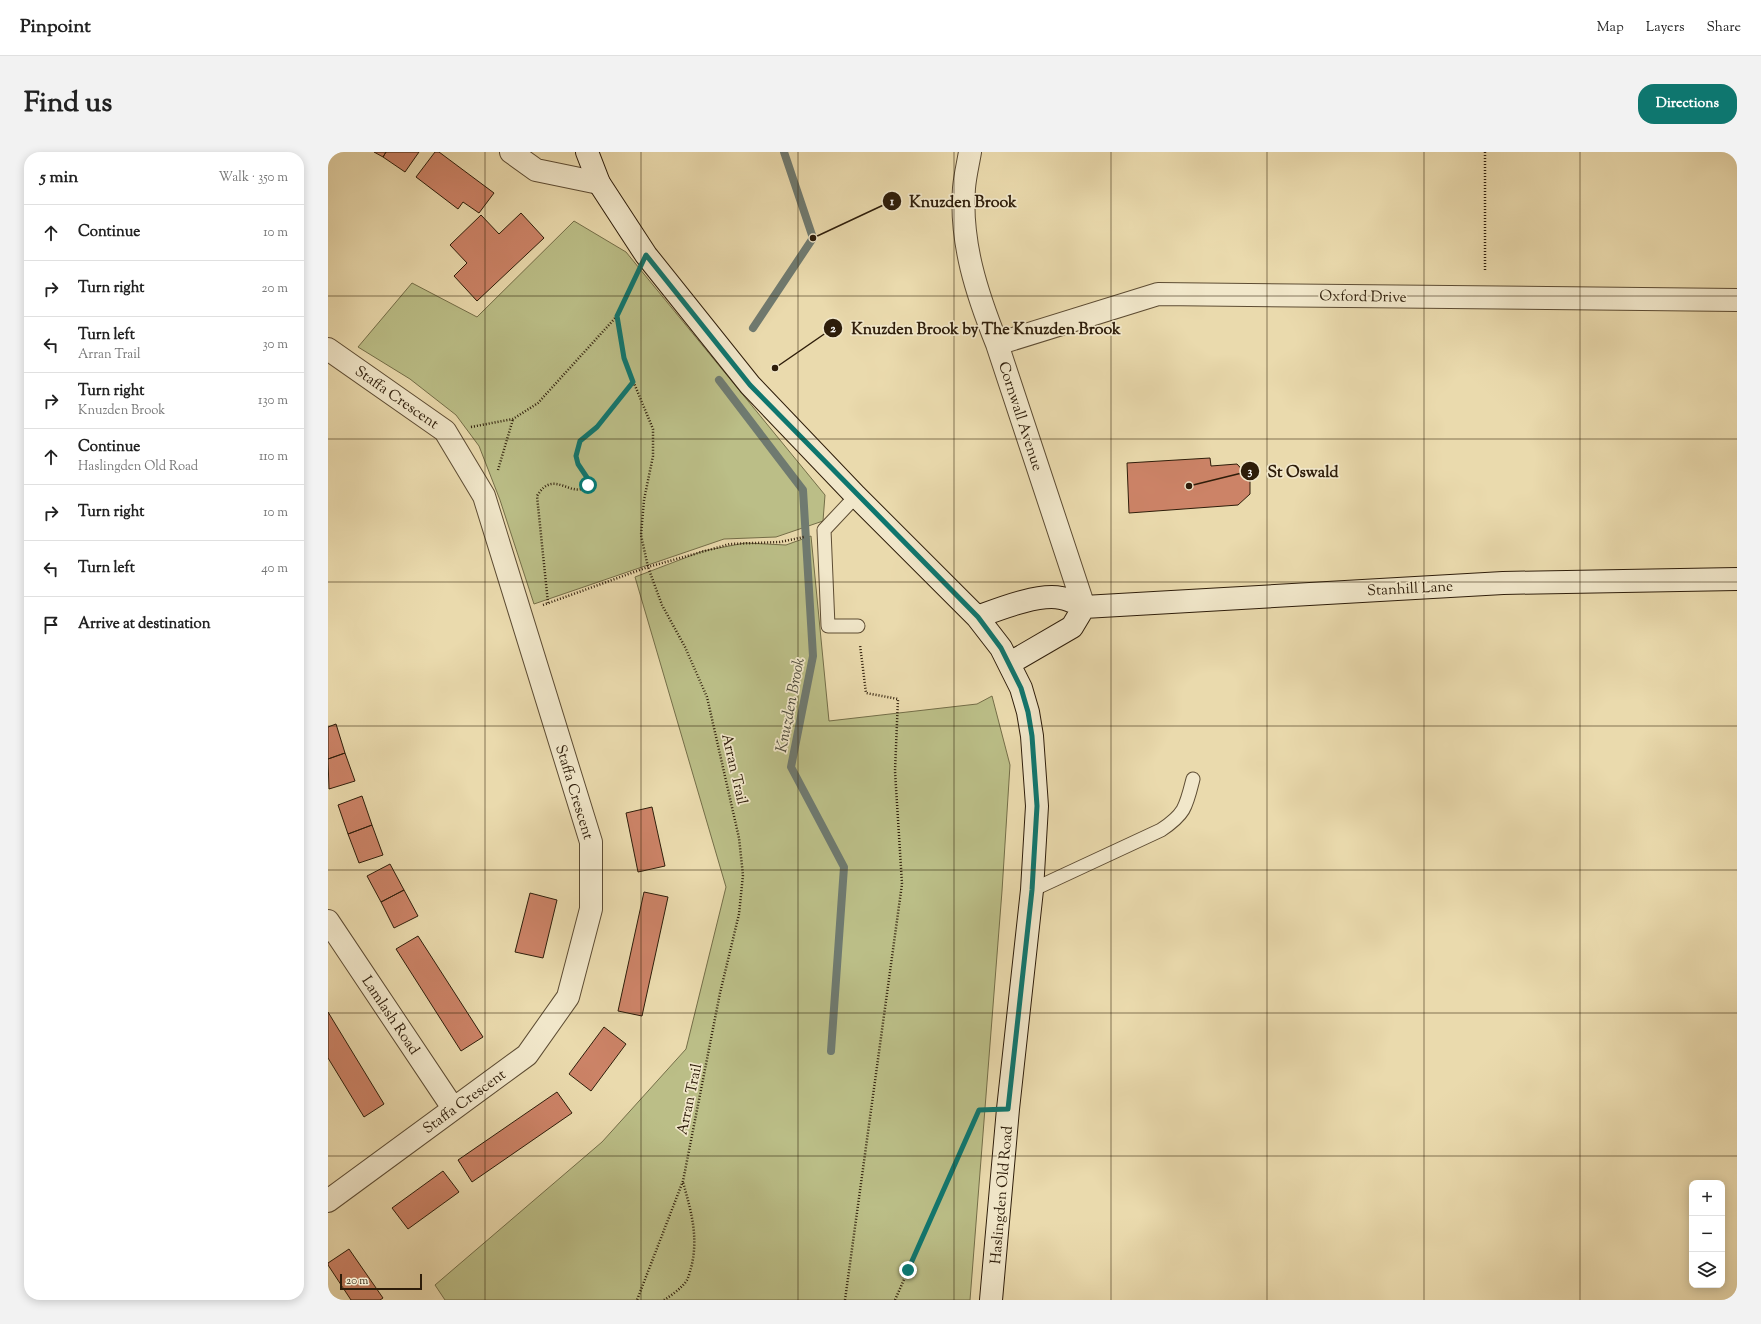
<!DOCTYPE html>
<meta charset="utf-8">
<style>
body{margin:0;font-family:"Sorts Mill Goudy",serif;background:#f2f2f2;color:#222}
.controls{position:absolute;right:12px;bottom:12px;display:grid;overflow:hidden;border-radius:8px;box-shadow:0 2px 10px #0003}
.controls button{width:36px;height:36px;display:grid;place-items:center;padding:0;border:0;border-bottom:1px solid #e0e0e0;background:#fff;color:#222;font:20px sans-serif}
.scale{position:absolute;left:12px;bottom:10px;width:82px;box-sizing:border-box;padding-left:4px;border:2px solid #2e1d0a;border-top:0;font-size:11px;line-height:14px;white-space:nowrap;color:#2e1d0a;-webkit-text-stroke:3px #f1e7ca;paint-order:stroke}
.stop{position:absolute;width:12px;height:12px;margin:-9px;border:3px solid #0f766e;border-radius:50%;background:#fff}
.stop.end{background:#0f766e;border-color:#fff;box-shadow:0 1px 4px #0008}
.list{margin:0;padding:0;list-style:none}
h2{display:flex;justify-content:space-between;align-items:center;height:52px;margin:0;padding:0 16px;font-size:17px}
h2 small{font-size:13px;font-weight:400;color:#767676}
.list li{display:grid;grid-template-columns:26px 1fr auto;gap:12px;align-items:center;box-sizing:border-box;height:56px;padding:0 16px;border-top:1px solid #e0e0e0}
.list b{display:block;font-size:15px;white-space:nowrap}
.list p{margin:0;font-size:13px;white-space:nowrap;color:#767676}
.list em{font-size:13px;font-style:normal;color:#767676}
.icon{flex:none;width:22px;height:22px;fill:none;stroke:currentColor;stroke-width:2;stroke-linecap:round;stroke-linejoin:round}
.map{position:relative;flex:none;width:1409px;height:1148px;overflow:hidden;border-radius:16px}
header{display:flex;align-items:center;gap:24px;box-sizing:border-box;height:56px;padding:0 20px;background:#fff;border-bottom:1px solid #e0e0e0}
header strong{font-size:19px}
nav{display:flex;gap:22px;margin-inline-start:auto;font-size:14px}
.intro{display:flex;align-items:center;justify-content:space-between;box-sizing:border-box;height:96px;padding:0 24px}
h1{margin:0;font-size:28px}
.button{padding:10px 18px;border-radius:16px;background:#0f766e;color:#fff;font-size:14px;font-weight:700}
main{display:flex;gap:24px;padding:0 24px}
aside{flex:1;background:#fff;border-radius:16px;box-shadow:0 2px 10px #0003}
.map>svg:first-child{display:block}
.green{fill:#bbbe87;stroke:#746e48}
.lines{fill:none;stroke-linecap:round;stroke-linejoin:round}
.stream{stroke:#6f7a70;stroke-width:8}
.building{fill:#cc8367;stroke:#2e1d0a}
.service-casing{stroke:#5d4c33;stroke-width:15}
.minor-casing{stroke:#5d4c33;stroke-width:24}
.tertiary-casing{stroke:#5d4c33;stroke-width:24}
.secondary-casing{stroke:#2e1d0a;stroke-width:24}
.path{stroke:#2e1d0a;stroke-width:2.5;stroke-dasharray:1 2;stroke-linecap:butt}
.service{stroke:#f1e7ca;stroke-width:13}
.minor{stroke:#f1e7ca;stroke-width:22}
.tertiary{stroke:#f1e7ca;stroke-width:22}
.secondary{stroke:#f1e7ca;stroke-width:22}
.route{stroke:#0f766e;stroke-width:5}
.grid{fill:none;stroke:#2e1d0a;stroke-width:1;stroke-opacity:0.55}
.labels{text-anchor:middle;stroke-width:3.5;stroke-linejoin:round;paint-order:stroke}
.street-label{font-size:15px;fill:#2e1d0a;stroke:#f1e7ca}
.water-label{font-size:16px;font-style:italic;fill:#4f4c3d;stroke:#f1e7ca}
.leader{fill:none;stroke:#2e1d0a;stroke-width:1.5}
.callout-dot{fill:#2e1d0a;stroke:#f1e7ca;stroke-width:1.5}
.mark-label{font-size:12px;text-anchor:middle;font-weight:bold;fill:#fff}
.callout-label{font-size:16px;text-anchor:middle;font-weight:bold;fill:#2e1d0a;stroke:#f1e7ca;stroke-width:3.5;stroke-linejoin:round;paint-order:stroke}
</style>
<header>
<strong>Pinpoint</strong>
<nav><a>Map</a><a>Layers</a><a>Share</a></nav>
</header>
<div class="intro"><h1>Find us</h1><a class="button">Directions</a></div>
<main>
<aside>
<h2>5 min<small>Walk · 350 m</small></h2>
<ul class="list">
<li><svg class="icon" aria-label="ahead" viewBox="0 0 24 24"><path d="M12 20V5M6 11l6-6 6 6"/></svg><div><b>Continue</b></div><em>10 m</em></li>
<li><svg class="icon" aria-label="right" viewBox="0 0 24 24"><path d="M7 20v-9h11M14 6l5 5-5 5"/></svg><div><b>Turn right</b></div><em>20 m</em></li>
<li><svg class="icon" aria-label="left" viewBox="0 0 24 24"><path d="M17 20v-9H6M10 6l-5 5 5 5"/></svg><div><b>Turn left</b><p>Arran Trail</p></div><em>30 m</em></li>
<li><svg class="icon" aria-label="right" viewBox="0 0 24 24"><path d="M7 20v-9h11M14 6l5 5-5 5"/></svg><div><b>Turn right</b><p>Knuzden Brook</p></div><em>130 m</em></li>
<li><svg class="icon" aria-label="ahead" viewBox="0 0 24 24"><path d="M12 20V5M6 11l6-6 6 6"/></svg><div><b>Continue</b><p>Haslingden Old Road</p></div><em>110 m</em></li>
<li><svg class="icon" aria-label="right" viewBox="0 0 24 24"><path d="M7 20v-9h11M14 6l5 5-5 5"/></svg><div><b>Turn right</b></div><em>10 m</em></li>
<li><svg class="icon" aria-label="left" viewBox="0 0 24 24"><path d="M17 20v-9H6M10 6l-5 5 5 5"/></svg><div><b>Turn left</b></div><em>40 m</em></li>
<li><svg class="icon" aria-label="arrive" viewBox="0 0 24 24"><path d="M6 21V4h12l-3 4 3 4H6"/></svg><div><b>Arrive at destination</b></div></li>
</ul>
</aside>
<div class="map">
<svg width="1409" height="1148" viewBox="0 0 1409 1148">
<rect width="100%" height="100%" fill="#eadaad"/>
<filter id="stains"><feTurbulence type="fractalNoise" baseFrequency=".005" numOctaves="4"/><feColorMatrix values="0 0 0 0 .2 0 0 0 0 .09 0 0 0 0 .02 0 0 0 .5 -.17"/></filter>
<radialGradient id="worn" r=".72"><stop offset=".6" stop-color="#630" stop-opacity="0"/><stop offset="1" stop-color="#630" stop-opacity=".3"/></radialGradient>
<!-- green -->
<path class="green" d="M246 69 298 100 497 343 495 369 448 385 396 387 206 452 172 348 151 294 128 263 82 227 30 195 84 131 149 165Z
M483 384 501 569 649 552 664 544 682 613 674 739 642 1148H117L107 1133 274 990 358 897 398 735 307 425 375 399 417 391 458 393Z"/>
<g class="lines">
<!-- stream -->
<path class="stream" d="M425 176 485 86 456 0
M391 228 475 338 485 504 463 615 516 715 503 899"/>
</g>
<!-- building -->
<path class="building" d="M46 0H58L55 5Z
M58 0H91L77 20 55 5Z
M107 0H111L166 41 151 61 135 50 130 57 88 25Z
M193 61 216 86 149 149 126 124 139 111 122 93 153 63 171 82Z
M882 306 883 314 909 312 922 326V342L910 353 801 361 799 311Z
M8 572 17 601 0 607V575Z
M17 601 27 629 1 637 0 607Z
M34 644 44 673 20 682 10 653Z
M324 655 337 714 310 720 298 661Z
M44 673 55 703 31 711 20 682Z
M62 712 76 738 53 750 39 724Z
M76 738 90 764 66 776 53 750Z
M316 740 340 745 314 864 290 859Z
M202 741 229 748 215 806 187 800Z
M90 784 155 885 133 899 68 797Z
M0 860 56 952 36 965 0 906Z
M276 875 298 892 263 939 241 922Z
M229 940 244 961 144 1030 130 1008Z
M115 1019 131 1040 80 1077 64 1056Z
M21 1097 55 1146 52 1148H23L0 1113V1111Z"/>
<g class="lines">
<!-- service casing -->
<g class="service-casing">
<path id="service" d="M528 344 496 378 500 474H530
M704 738 833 678C857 662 858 655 865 627"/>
</g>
<!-- minor casing -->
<g class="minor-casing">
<path id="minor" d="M642 0C640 12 637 24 636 36 632 91 649 142 669 192L756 455
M669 192 830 142 1409 148
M0 197 117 279 156 344 263 690V757L240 845 199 903 0 1049
M0 769 125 956"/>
</g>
<!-- tertiary casing -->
<g class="tertiary-casing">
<path id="tertiary" d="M183 0 208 18 271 31"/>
</g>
<!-- secondary casing -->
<g class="secondary-casing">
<path id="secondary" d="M259 0 271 31 318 103 422 233 528 344 649 465 673 496 693 536 700 560 704 584 709 654 704 738 680 957 663 1148
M649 465C671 457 711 441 733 446 741 447 749 452 756 455L1175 431 1409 427
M682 511 744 475 756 455"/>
</g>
<!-- path -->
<path class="path" d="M1157 0V119
M306 128 289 164 296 207 325 277V304L316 348 313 383 320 415 334 453 357 495 379 545 411 686 415 723 411 762 392 841 355 1029 309 1148
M143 275 185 267 210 251 289 164
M170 318 185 267
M220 451 209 344C226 315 244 349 260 333 259 315 242 315 252 289L269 275 305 230
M215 453 320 415 402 392 452 390 476 385
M336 1148C344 1143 354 1136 359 1128 361 1124 362 1119 363 1116 371 1085 363 1059 355 1030
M517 1148 574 732 567 619 570 547 538 541 532 493
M567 1148 651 958H655"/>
<!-- service -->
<use href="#service" class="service"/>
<!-- minor -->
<use href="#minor" class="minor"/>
<!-- tertiary -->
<use href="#tertiary" class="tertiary"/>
<!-- secondary -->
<use href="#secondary" class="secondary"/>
</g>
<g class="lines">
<!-- route -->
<path class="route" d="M260 333V327L250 312 248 304 252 289 269 275 305 230 296 206 289 164 318 103 422 233 650 465 673 496 693 536 700 560 704 584 709 654 704 738 680 957 651 958 580 1118"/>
</g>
<!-- grid -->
<path class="grid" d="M157 0V1148M313 0V1148M470 0V1148M626 0V1148M783 0V1148M939 0V1148M1096 0V1148M1252 0V1148M0 144H1409M0 287H1409M0 430H1409M0 574H1409M0 718H1409M0 861H1409M0 1004H1409"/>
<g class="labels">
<!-- street labels -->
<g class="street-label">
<text transform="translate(1035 144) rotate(1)" y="5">Oxford Drive</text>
<text transform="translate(69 245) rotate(35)" y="5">Staffa Crescent</text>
<text transform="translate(693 264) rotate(72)" y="5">Cornwall Avenue</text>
<text transform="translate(1082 436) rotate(-3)" y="5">Stanhill Lane</text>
<text transform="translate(407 617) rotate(77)" y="5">Arran Trail</text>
<text transform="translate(247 640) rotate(73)" y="5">Staffa Crescent</text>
<text transform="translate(63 863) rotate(56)" y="5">Lamlash Road</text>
<text transform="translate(361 947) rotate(-78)" y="5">Arran Trail</text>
<text transform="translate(136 949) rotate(-36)" y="5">Staffa Crescent</text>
<text transform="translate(673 1043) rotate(-85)" y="5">Haslingden Old Road</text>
</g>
<!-- water labels -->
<g class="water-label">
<text transform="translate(461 553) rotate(-79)" y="6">Knuzden Brook</text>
</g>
</g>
<!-- callouts -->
<path class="leader" d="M485 86L564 49M447 216L505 176M861 334L922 319"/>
<g class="callout-dot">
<circle cx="485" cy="86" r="4"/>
<circle cx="447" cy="216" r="4"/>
<circle cx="861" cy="334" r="4"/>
<circle cx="564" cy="49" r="10"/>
<circle cx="505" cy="176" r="10"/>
<circle cx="922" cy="319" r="10"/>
</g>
<g class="mark-label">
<text x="564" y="53">1</text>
<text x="505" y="180">2</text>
<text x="922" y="323">3</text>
</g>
<g class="callout-label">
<text x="635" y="55">Knuzden Brook</text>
<text x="658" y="182">Knuzden Brook by The Knuzden Brook</text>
<text x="975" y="325">St Oswald</text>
</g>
<rect width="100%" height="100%" filter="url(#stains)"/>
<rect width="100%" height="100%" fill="url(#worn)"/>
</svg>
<div class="controls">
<button>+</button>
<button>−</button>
<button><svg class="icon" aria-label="layers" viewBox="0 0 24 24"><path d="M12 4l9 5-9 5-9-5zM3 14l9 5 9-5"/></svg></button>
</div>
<div class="scale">20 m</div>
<div class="stop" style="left:260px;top:333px"></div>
<div class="stop end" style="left:580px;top:1118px"></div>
</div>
</main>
